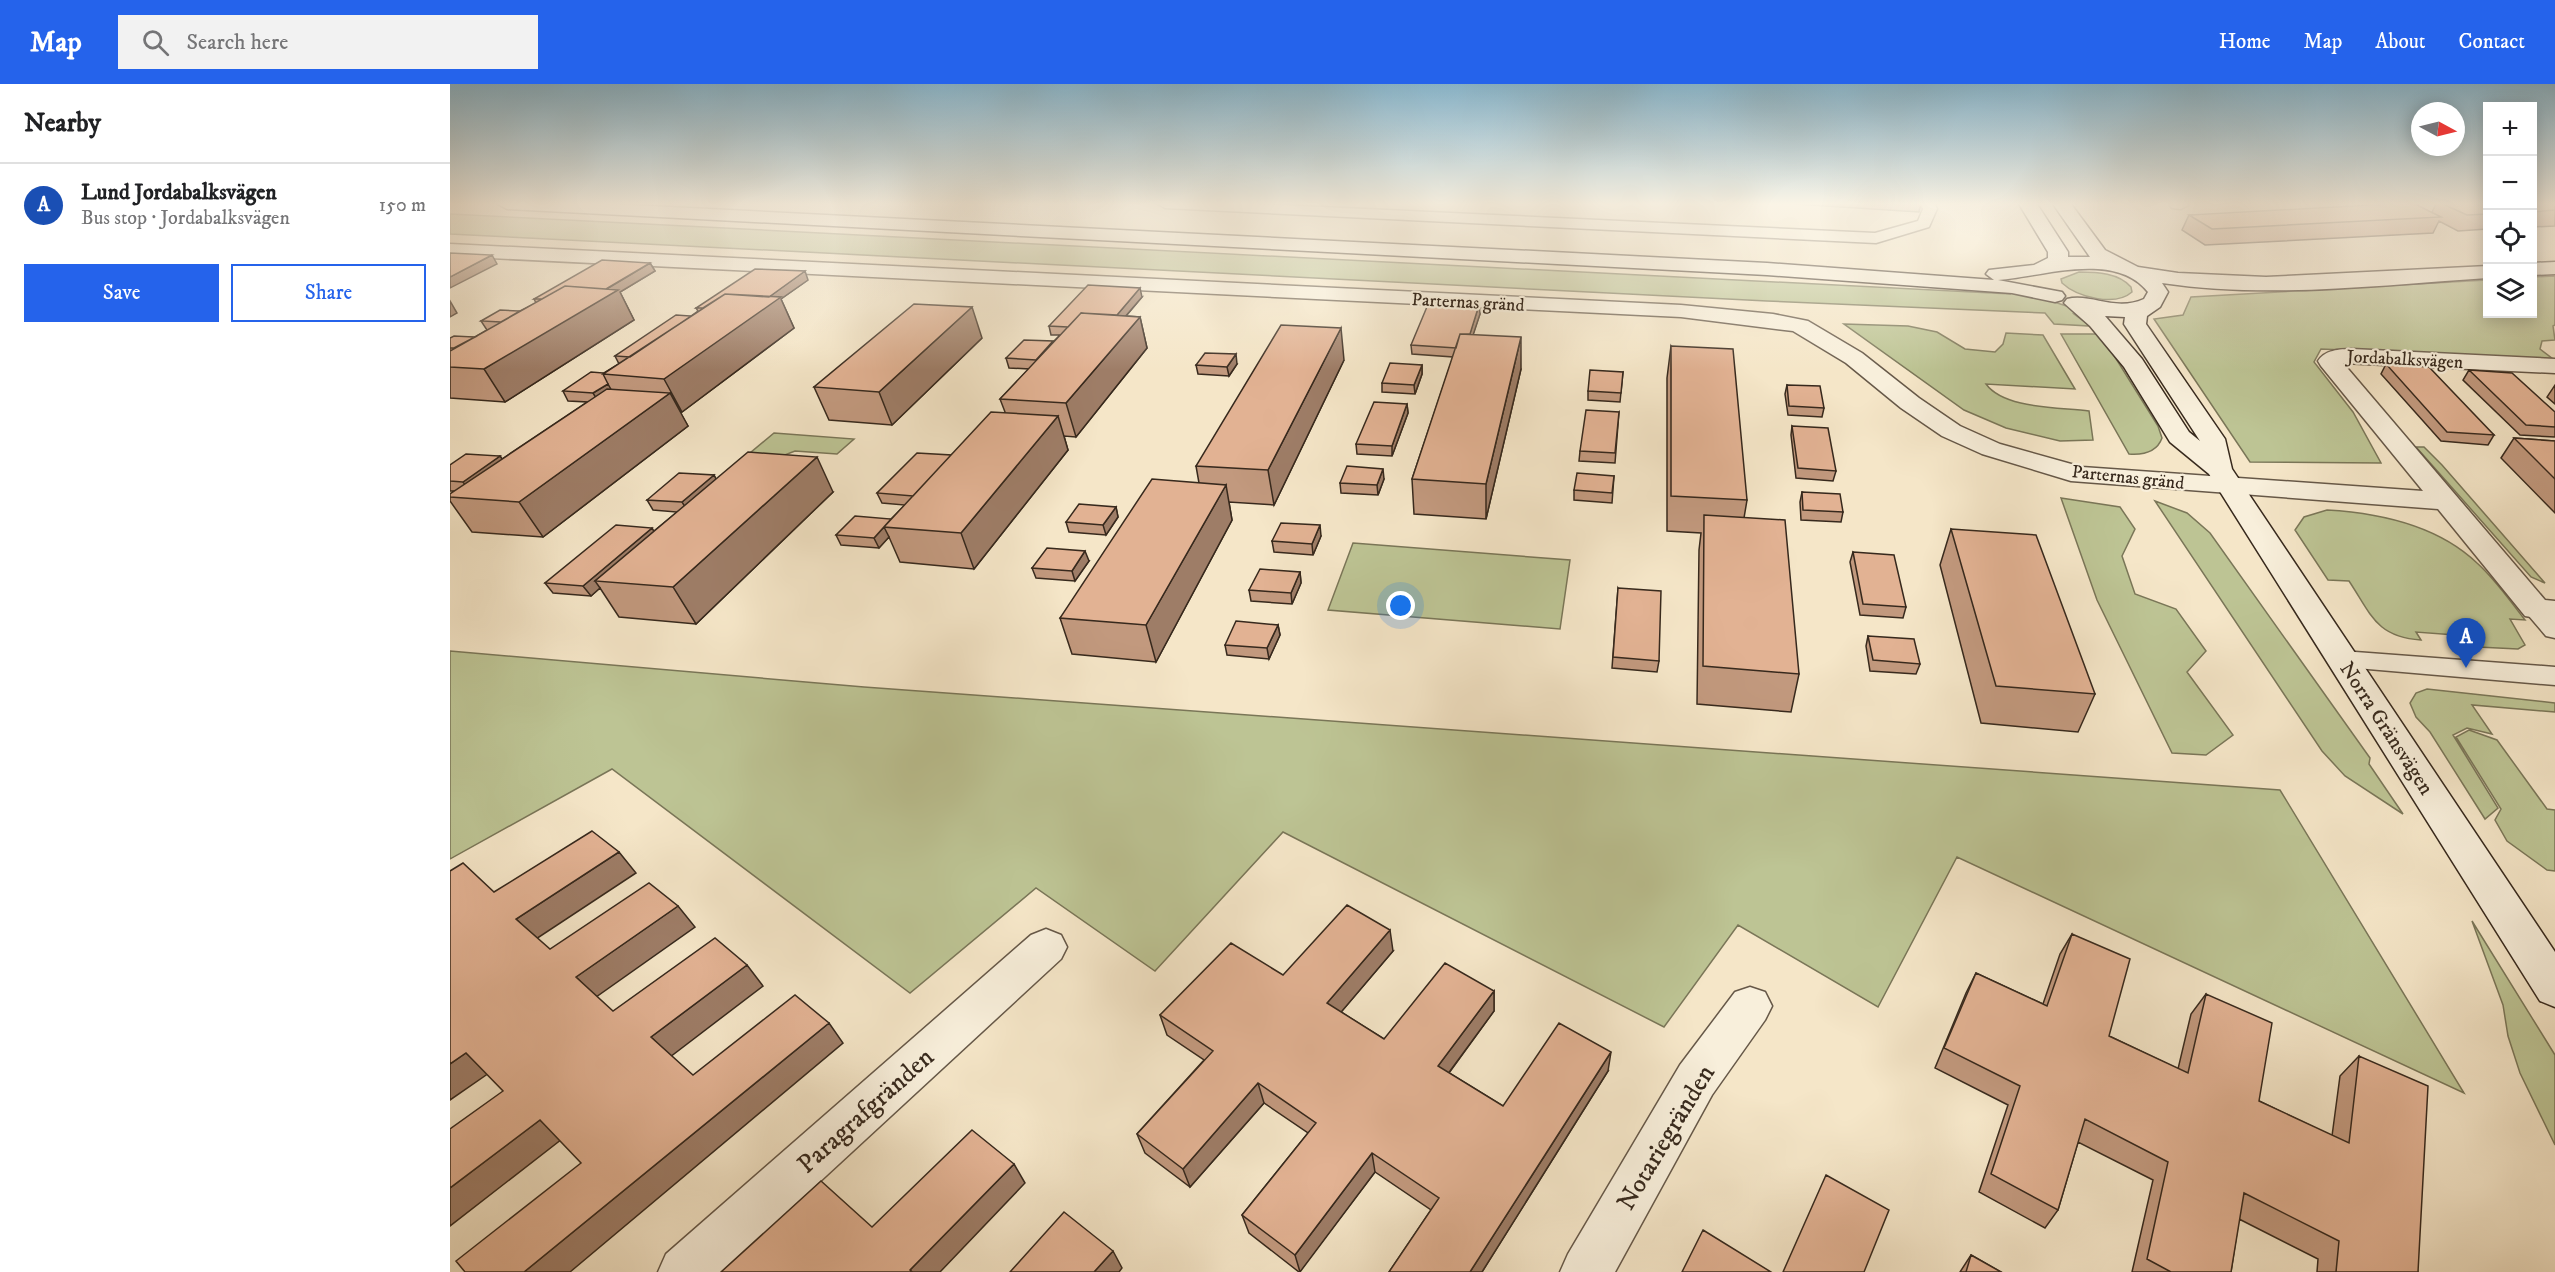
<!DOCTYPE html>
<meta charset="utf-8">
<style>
body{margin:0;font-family:"IM FELL DW Pica",serif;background:#f2f2f2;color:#202124}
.controls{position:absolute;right:18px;top:18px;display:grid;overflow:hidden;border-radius:0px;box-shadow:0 3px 15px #0003}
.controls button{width:54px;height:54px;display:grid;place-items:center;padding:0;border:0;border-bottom:2px solid #e0e0e0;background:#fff;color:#202124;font:30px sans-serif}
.compass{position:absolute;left:1961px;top:18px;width:54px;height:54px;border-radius:50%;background:#fff;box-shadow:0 3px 15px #0003;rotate:97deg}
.you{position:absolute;left:951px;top:522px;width:21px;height:21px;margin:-15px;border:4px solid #fff;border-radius:50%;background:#1a73e8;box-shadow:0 0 0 9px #1a73e833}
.badge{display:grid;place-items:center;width:39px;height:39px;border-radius:50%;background:#2563eb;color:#fff;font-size:20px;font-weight:700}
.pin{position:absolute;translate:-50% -50px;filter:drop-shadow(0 2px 3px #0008)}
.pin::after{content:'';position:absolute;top:32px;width:21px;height:18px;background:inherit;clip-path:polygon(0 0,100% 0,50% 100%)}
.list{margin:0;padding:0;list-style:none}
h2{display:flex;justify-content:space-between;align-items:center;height:78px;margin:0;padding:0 24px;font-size:26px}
h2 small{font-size:20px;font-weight:400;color:#757577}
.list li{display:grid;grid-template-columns:39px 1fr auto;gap:18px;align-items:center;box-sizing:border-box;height:84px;padding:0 24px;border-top:2px solid #e0e0e0}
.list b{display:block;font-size:22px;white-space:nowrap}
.list p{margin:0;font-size:20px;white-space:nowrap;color:#757577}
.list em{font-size:20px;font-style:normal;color:#757577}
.actions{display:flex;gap:12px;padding:18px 24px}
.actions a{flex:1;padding:14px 0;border:2px solid #2563eb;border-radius:0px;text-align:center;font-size:21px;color:#2563eb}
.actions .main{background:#2563eb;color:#fff}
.icon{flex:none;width:33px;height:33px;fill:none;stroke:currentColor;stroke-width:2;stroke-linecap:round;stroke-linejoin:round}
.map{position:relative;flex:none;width:2105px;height:1188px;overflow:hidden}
header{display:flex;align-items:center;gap:36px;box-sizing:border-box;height:84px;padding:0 30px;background:#2563eb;color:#fff}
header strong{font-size:28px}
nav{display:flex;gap:33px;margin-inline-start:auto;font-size:21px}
.search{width:420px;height:54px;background:#f2f2f2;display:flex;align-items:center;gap:15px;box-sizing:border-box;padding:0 21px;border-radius:0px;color:#757577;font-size:22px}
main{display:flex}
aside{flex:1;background:#fff}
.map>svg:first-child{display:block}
.green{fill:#bdc494;stroke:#7a7658;stroke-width:1.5}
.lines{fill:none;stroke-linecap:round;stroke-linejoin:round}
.lane-casing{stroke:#665848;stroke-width:3}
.street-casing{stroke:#665848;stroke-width:3}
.secondary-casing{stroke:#37291d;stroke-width:3}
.lane{fill:#f8efdb;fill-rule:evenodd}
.street{fill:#f8efdb;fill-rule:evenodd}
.secondary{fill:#f8efdb;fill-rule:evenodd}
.wall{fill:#c2997e;stroke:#37291d;stroke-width:1.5}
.shaded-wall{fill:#9e7d67;stroke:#37291d;stroke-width:1.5}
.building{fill:#e2b293;stroke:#37291d;stroke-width:1.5}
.labels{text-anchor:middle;stroke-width:4.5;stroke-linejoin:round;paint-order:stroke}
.far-street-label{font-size:18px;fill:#37291d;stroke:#f8efdb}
.street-label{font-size:21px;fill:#37291d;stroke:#f8efdb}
.near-street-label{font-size:26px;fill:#37291d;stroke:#f8efdb}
</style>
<header>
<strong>Map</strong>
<div class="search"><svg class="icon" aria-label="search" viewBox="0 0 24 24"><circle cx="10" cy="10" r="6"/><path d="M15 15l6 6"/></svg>Search here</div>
<nav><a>Home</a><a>Map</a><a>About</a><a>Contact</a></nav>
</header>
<main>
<aside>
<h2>Nearby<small></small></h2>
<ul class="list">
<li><span class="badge" style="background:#1a4fb4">A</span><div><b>Lund Jordabalksvägen</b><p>Bus stop · Jordabalksvägen</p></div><em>150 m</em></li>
</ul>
<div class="actions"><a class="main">Save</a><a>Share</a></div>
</aside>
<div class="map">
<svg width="2105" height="1188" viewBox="0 0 2105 1188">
<rect width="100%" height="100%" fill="#f5e6c8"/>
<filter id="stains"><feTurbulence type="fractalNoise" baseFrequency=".00333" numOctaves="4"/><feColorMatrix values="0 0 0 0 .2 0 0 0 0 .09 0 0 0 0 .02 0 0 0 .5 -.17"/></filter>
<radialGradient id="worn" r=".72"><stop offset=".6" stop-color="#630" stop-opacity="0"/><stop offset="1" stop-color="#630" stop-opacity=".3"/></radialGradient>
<!-- green -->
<path class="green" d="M0 130 1560 210 1559 208 1595 215 1641 230H1624L1640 242 1604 240 1595 229 1317 217 0 150Z
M1629 188C1647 188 1669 189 1681 203L1682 208C1665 223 1627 213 1612 199L1611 195Z
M2105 192V241L2103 242 2105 256 2092 257 2090 265 2103 275 1871 265 1864 278 1903 328 1931 379 1800 378 1704 235 1733 231 1741 213 2037 196 2038 230H2082L2083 193Z
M1394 240 1458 242 1487 248 1515 265 1545 268 1553 260 1556 249 1593 251 1625 305 1536 300C1554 325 1609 323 1639 327L1643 356 1610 357 1556 344 1514 326Z
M1611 250H1648L1655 257 1708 342 1712 354C1707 368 1693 371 1679 370Z
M324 349 404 355 387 370 345 367 327 374 288 379Z
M1966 363H1974L1992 381 2095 499 2081 493Z
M1611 414 1670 423 1685 445 1672 472 1685 510 1726 525 1756 567 1737 588 1783 651 1756 671 1722 669 1647 516Z
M1705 417 1737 429 1760 449 1920 674 1919 680 1953 730 1895 692 1872 667Z
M1877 426C1930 429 1987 441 2027 479 2045 495 2060 517 2075 536L2060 535 2075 561 2068 565 2028 563 2019 552 1966 548 1971 556C1926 553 1921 530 1899 497L1878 496 1845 446 1854 433Z
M903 459 1120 476 1110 545 878 526Z
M0 567 414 603 1830 706 2014 1009 1507 773 1428 923 1288 841 1214 943 833 748 705 887 586 804 460 909 162 685 0 775Z
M1977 605 2105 619V628L2022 621 2042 650 2017 644 2003 651 2048 724 2035 735 1980 648 1966 633 1960 619 1966 609Z
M2019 646 2047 656 2097 725 2105 726V787L2097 786 2057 757 2045 736 2051 725 2006 653Z
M2022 837 2105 971V1061L2070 989 2058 952 2053 921Z"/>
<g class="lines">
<!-- lane casing -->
<g class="lane-casing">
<path id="lane" d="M708 120H807L1425 149 1468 137 1473 125 1471 120H1485L1487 125 1479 143 1426 159 715 124Z
M2086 517 2095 519 2105 530V554L2096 552 2073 525 2077 519Z
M1892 567 2105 583V601L1883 582 1879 576 1883 570Z"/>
</g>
<!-- street casing -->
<g class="street-casing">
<path id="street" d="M1719 120H1740L1731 125 1722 124Z
M0 160 1231 221 1323 230 1358 237 1412 269 1469 314 1510 342 1550 360 1632 383 1973 407 1871 282 1868 277C1875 266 1889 265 1902 265L2105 275V289L1893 279 2095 516 2105 517V537L2075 532 1988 425 1621 397 1532 370 1492 352 1451 324 1396 279 1343 247 1231 233 0 172Z
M596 845 611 851 617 863 611 875 272 1188H208L216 1170 581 851Z
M1300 903 1315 908 1322 922 1315 936 1262 1011 1165 1188H1110L1118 1170 1230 981 1285 908Z"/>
</g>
<!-- secondary casing -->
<g class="secondary-casing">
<path id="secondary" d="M48 120H161L1317 179 1544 196 1536 190 1539 186 1584 181 1598 174V168L1569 120H1587L1618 168V173H1640L1603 120H1621L1655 166 1688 183 1728 189 1816 193 2038 182V194C1930 201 1819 215 1712 199L1718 208 1710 223 1697 232 1696 240 1775 355 1782 385 2105 868V923L2090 917 1759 390 1720 358 1674 283 1640 242 1614 219 1617 215C1641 209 1665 228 1694 215L1698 208C1665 166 1592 193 1548 196L1612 208 1615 212 1612 216 1605 218 1562 209 1317 191 57 125ZM1655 232 1675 233 1674 240 1750 357 1739 348 1692 275Z
M2105 178V190L2082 191V179Z"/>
</g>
<!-- lane -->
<use href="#lane" class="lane"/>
<!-- street -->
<use href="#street" class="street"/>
<!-- secondary -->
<use href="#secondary" class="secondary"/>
</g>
<!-- wall -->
<path class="wall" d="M1345 120H1471L1469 128Z
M1986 120H2037V145L2008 147 1989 137 1983 149 1755 161 1732 146 1739 131 1982 128Z
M2082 120H2105V142L2082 143Z
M200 179 205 187 170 208 184 236 55 318 0 314V254L25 253 37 246 31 237 70 227 86 219 84 215Z
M358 196 331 215 344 244 232 328H230L238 342 93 453 22 448 0 417V410L5 407H0V381L50 372 52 375 137 318 118 317 113 307 154 289 169 280 165 272 241 232 248 227 246 224Z
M692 213 676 232 690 233 697 264 626 353 614 352 618 366 524 485 450 478 439 453 429 464 391 461 386 451 441 435 455 421 432 419 427 409 501 371 555 328 550 315 579 285 559 284 556 274 603 258 610 251H601L599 242Z
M1029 221 1030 230 1023 250 1071 285 1036 435 964 430 962 395 1003 273 962 270 961 261Z
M532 254 442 341 379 336 364 303Z
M1221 262 1297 416 1294 434 1349 590 1341 628 1247 620 1249 466 1251 449 1217 447V294Z
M894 276 824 421 779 418 782 436 706 578 622 570 610 534 749 399 746 382Z
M787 280 779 292 748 290 746 281Z
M1936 280 2044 351 2038 361 1991 357 1931 290Z
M972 281V290L965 310 932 308V299Z
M2019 286 2105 328V353L2070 351 2013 296Z
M1173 288 1170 318 1138 316V307Z
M1337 301 1374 324 1372 333 1338 331 1335 310Z
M2105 301V320L2097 313Z
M957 320 958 329 942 372 907 370 906 360Z
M1169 328 1165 379 1129 377 1130 367Z
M1342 342 1386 387 1383 397 1346 394 1341 351Z
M2064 354 2105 357V429L2051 374Z
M264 391 266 395 383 408 246 540 169 533 150 504 141 512 103 509 95 499 204 447 227 428 203 426 197 416Z
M1164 392 1162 419 1124 416V406Z
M934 395 928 411 891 409 890 399Z
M1352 408 1393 428 1391 438 1351 436 1350 418Z
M666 423 668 433 656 451 619 448 616 438Z
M1501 445 1645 610 1628 648 1531 639 1490 481Z
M871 452 863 471 824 468 822 457Z
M1403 468 1456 523 1453 534 1410 531 1400 478Z
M639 477 625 497 586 494 582 484Z
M850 488 851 499 842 520 801 517 799 506Z
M1168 504 1209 577 1207 588 1162 584Z
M828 541 830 551 819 575 777 571 775 561Z
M1418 552 1470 580 1466 590 1420 587 1416 562Z
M1622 850 1659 952 1728 985 1741 930 1756 910 1809 1017 1882 1052 1890 992 1909 972 1968 1188H1867L1868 1175 1789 1135 1781 1188H1682L1703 1096 1628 1058 1608 1126 1595 1144 1529 1108 1558 1021 1485 984 1516 909 1526 889 1593 920 1610 870Z
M943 867 891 928 934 955 1044 907V927L999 989 1053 1022 1158 987 1032 1188H939L981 1126 925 1088 849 1188 799 1149 792 1131 858 1049 814 1019 740 1103 695 1069 687 1050 754 976 717 951 710 931 833 891Z
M1521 1171 1551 1188H1510Z"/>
<!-- shaded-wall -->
<path class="shaded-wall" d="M42 171 47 180 0 204V193Z
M200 179 205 187 170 208 184 236 55 318 34 285 135 218Z
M355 187 358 196 331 215 344 244 232 328 214 295 299 227Z
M690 204 692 213 657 254 655 245Z
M0 217 7 229 0 233Z
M1029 221 1030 230 1016 273 1015 264Z
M522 223 532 254 442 341 429 308Z
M690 233 697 264 626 353 616 319Z
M891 244 894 276 824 421 818 386Z
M1071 253V285L1036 435V400Z
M786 270 787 280 779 292 777 283Z
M972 281V290L965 310 964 301Z
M158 300 163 309 149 319 143 309Z
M220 309 238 342 93 453 69 418Z
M957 320 958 329 942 372V362Z
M608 332 618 366 524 485 511 449Z
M50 372 57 382 20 408 13 398Z
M367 373 383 408 246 540 223 503Z
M933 385 934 395 928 411 927 401Z
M264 391 269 401 238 428 232 418Z
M776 401 782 436 706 578 696 541Z
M666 423 668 433 656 451 653 441Z
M870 441 871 452 863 471 862 460Z
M434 443 439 453 429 464 424 454Z
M202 444 208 454 145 497 150 504 141 512 133 502Z
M635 467 639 477 625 497 622 487Z
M850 488 851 499 842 520 841 509Z
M828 541 830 551 819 575 817 564Z
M169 768 186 789 86 855 66 835Z
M228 822 245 843 146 913 126 893Z
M940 846 943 867 881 940 877 919Z
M297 881 313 902 220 973 201 953Z
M1044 907V927L989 1002 988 982Z
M379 939 393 959 120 1188H74Z
M1161 968 1158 987 1032 1188H1020Z
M16 969 39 989 0 1016V980Z
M808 999 814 1019 740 1103 733 1085Z
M90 1036 112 1055 0 1142V1104Z
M922 1069 925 1088 850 1188 845 1171Z
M564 1080 575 1099 490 1188H462L460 1186Z
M663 1167 672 1184 669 1188H644Z"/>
<!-- building -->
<path class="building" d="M1938 120H1965L1991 133 1762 145 1739 131Z
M1993 120H2037V130L2017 131Z
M2082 120H2105V126L2082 128Z
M0 169 42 171 0 193Z
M152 176 200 179 156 205 115 202 92 215H84Z
M305 185 355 187 319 213 275 210 253 224H246Z
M638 201 690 204 667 231 631 229 618 243 599 242Z
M115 202 168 206 34 285 0 283V267Z
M275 210 331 213 214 295 153 290Z
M979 218 1029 221 1020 250H1010L1006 264 961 261Z
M464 220 522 223 429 308 364 303Z
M50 226 70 227 51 238 31 237Z
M631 229 690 233 616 319 550 315Z
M226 231 241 232 180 273 165 272Z
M831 241 891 244 818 386 746 382Z
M1010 250 1071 253 1036 400 962 395Z
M4 252 25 253 4 264H0V254Z
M574 256 603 257 586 276 556 274Z
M1221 262 1283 265 1297 416 1221 412Z
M755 269 786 270 777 283 746 281Z
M940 279 972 281 964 301 932 299Z
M1936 280 1979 283 2044 351 1997 348Z
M1140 286 1173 288 1171 309 1138 307Z
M2019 286 2062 289 2105 328V343L2076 341Z
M141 288 154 289 153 290 158 300 143 309 113 307Z
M1337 301 1370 302 1374 324 1339 322Z
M157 305 220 309 69 418 0 413V410Z
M924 318 957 320 942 362 906 360Z
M1136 326 1169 328 1165 369 1130 367Z
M541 328 608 332 511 449 434 443Z
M1342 342 1378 344 1386 387 1348 384Z
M2064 354 2105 357V395Z
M298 368 367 373 223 503 145 497Z
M467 369 501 371 463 412 427 409Z
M16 370 50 372 13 398 0 397V381Z
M897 382 933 385 927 401 890 399Z
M229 389 264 391 232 418 197 416Z
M1127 389 1164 392 1162 409 1124 406Z
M702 395 776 401 696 541 610 534Z
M1352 408 1390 410 1393 428 1353 426Z
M629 420 666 423 653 441 616 438Z
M1254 431 1335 436 1349 590 1253 582Z
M405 432 441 435 424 454 386 451Z
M831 439 870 441 862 460 822 457Z
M166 441 202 444 133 502 95 499Z
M1501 445 1586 451 1645 610 1546 602Z
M597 464 635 467 622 487 582 484Z
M1403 468 1444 471 1456 523 1413 520Z
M810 485 850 488 841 509 799 506Z
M1168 504 1211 507 1209 577 1163 573Z
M786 537 828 541 817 564 775 561Z
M1418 552 1464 555 1470 580 1423 576Z
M142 747 169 768 66 835 100 865 199 799 228 822 126 893 163 927 265 854 297 881 201 953 243 991 345 911 379 939 74 1188H15L6 1177 131 1079 90 1036 0 1104V1045L53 1007 16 969 0 980V787L13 779 44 808Z
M897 821 940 846 877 919 934 955 995 879 1044 907 988 982 1053 1022 1109 939 1161 968 1020 1188H939L989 1114 922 1069 845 1171 792 1131 866 1039 808 999 733 1085 687 1050 763 967 710 931 781 859 833 891Z
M1622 850 1680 875 1659 952 1738 989 1756 910 1822 939 1809 1017 1899 1059 1909 972 1978 1002 1968 1188H1886L1889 1157 1794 1109 1781 1188H1721L1697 1175 1718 1078 1635 1035 1608 1126 1541 1090 1570 1002 1494 964 1526 889 1597 922Z
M522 1046 564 1080 460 1186 462 1188H271L371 1097 422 1143Z
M1376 1091 1439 1126 1414 1188H1333Z
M614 1128 663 1167 644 1188H560Z
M1253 1146 1321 1188H1232Z
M1521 1171 1551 1188H1516Z"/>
<!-- sky -->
<linearGradient id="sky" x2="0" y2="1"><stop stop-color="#8ab9d1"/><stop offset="0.42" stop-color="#faf4e6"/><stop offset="1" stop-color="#faf4e6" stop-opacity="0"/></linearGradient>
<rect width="2105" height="286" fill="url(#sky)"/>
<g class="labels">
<!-- far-street labels -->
<g class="far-street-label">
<text transform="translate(1018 218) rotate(3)" y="6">Parternas gränd</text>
<text transform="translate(1955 275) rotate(3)" y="6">Jordabalksvägen</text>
<text transform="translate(1678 393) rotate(6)" y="6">Parternas gränd</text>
</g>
<!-- street labels -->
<g class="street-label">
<text transform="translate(1937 644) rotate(57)" y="7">Norra Gränsvägen</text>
</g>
<!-- near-street labels -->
<g class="near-street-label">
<text transform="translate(415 1026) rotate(-42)" y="9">Paragrafgränden</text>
<text transform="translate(1215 1053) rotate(-59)" y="9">Notariegränden</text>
</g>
</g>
<rect width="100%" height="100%" filter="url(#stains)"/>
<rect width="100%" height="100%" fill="url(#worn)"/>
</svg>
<div class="controls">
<button>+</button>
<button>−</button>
<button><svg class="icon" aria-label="locate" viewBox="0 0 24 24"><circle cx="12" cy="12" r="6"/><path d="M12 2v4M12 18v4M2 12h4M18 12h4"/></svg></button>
<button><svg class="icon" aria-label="layers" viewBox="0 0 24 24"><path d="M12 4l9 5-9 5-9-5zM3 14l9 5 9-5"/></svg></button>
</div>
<svg class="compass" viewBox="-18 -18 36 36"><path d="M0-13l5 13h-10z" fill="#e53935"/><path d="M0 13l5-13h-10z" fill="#757577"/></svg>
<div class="you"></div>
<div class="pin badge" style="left:2016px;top:584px;background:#1a4fb4">A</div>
</div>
</main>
